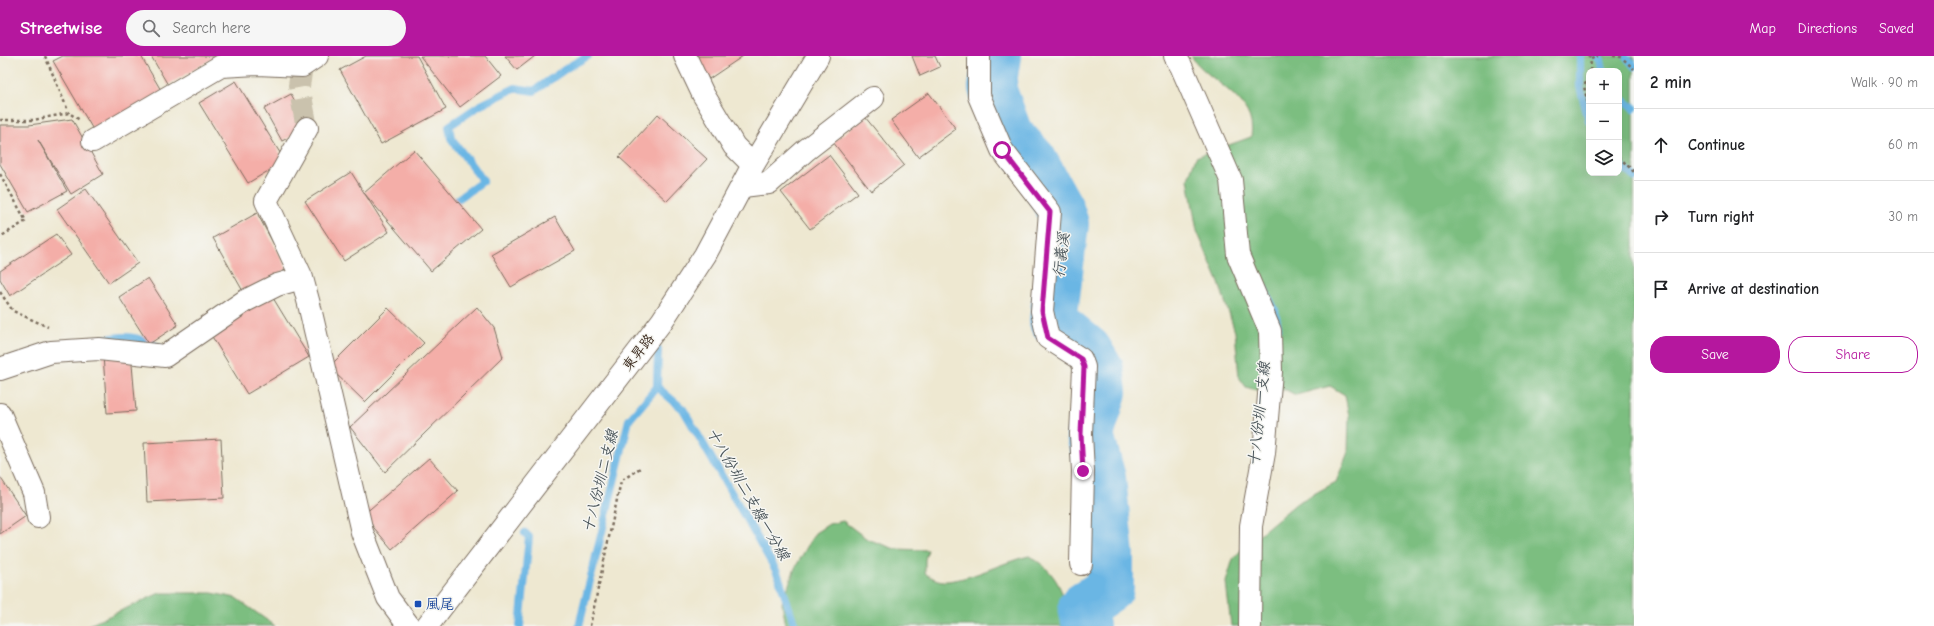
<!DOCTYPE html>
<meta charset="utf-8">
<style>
body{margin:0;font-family:"Comic Neue","LXGW WenKai TC",sans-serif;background:#f6f6f6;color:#202124}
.controls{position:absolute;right:12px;top:12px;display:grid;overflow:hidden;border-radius:8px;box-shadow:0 4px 16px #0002}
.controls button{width:36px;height:36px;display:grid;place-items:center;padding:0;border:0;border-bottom:1px solid #e0e0e0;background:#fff;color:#202124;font:20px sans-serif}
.stop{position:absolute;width:12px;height:12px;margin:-9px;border:3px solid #b5179e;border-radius:50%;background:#fff}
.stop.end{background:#b5179e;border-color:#fff;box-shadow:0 1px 4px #0008}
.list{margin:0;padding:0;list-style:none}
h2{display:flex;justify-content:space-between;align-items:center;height:52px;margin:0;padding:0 16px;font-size:17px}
h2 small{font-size:13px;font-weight:400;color:#757577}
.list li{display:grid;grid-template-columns:26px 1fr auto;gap:12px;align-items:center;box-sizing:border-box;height:72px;padding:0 16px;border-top:1px solid #e0e0e0}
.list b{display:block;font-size:15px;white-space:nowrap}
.list em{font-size:13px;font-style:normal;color:#757577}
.actions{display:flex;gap:8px;padding:12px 16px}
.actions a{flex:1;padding:9px 0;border:1px solid #b5179e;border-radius:16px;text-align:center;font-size:14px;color:#b5179e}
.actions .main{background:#b5179e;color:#fff}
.icon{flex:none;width:22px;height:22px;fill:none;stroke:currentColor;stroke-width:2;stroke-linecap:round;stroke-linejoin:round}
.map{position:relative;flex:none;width:1634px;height:570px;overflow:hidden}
header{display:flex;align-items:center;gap:24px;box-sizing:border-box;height:56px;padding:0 20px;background:#b5179e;color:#fff}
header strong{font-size:19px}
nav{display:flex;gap:22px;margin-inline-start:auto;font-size:14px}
.search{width:280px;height:36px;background:#f6f6f6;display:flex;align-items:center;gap:10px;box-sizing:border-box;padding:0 14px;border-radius:22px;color:#757577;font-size:15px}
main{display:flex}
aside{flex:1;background:#fff}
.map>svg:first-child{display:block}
.forest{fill:#7bbe80;stroke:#5b744f;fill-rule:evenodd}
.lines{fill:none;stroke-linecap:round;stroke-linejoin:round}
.stream{stroke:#6bb6e4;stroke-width:8}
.river{stroke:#6bb6e4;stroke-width:48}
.building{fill:#f4aea8}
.minor-tunnel{stroke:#cac2ad;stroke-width:22;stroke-dasharray:22 11;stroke-linecap:butt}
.minor-casing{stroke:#7a6c5d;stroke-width:24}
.path{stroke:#7a6c5d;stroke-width:2.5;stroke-dasharray:3 3;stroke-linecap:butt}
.minor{stroke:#fff;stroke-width:22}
.route{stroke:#b5179e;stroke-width:5}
.transit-dot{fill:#1a4fb4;stroke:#f6f6f2;stroke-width:1.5}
.labels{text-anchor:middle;stroke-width:3;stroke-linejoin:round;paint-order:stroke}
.street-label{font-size:14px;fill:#3b2a1e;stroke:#f6f6f2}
.transit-label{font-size:14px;fill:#164399;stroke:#f6f6f2;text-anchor:start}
.water-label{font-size:15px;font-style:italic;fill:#495459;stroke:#f6f6f2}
</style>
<header>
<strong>Streetwise</strong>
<div class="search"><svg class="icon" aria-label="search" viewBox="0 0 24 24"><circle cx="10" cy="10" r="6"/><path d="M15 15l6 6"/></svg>Search here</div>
<nav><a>Map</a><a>Directions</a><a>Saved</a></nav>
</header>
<main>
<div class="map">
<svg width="1634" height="570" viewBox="0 0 1634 570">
<rect width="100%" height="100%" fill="#f6f6f2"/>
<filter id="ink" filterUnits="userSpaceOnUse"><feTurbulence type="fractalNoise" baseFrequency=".025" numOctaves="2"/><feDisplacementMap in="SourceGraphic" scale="8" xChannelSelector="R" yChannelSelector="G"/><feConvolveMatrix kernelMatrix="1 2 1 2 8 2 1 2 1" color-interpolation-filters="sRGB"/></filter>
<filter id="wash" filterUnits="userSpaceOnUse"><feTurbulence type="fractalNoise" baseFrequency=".012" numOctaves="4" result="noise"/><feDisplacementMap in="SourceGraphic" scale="16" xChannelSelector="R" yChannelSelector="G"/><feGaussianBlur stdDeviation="0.9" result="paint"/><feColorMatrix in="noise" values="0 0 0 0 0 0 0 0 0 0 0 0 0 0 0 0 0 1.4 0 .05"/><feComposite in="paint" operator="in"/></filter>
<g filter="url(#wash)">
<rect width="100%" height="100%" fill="#eee8d1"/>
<!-- forest -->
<path class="forest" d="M1191 0H1634V570H1231L1226 526 1233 503 1244 491 1297 447 1336 426 1348 396 1349 360 1345 339 1330 330 1296 339 1286 334H1256L1246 331 1239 321 1235 276 1219 227 1197 175 1188 123 1196 101 1251 81C1258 42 1209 27 1191 0ZM1589 15H1619V117H1589Z
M843 465 867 483 895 493 928 494 925 503V517C931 522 940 526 948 525 976 522 1002 506 1029 500 1058 516 1065 538 1070 570H786L782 547 795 512 815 477 829 468Z
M160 537H212L236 542 275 570H87Z"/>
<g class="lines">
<!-- stream -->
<path class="stream" d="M1580 0V31L1589 65
M1597 0 1601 4 1603 15
M1626 0 1634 10
M1619 41 1634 52
M1619 108 1634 121
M448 150 483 125 451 82 449 70 479 50 515 32 534 35 568 11 588 0
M1263 231 1275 254 1278 272
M95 285C123 279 136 278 161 293
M657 331 683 353 777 516 795 570
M520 570 529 481 525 477
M579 570 629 364 657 331 658 294"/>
<!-- river -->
<path class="river" d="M997 0 992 32 1009 78 1033 104 1060 153 1065 168 1053 265 1088 294 1100 314 1103 336 1090 379 1102 422 1110 499V532L1082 551 1086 570"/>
</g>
<g id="blocks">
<!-- building -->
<path class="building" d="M63 0H141L162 36 95 77 53 5Z
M151 0H217L168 29Z
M366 0H417L446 53 381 88 340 14Z
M420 0H485L501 20 460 51Z
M505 0H535L517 14Z
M694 0H743L709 23Z
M912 0H935L940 11 920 20Z
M236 25 285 105 248 127 199 47Z
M929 37 956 73 918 101 891 64Z
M291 38 309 71 282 85 264 53Z
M658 58 707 103 667 145 619 101Z
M865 61 904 109 871 135 833 86Z
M72 63 103 118 71 138 38 84 67 135 28 156 0 108V69H29Z
M414 94 481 173 431 215 364 137Z
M829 99 858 137 810 173 781 136Z
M351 116 389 176 344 205 305 145Z
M86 133 138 207 109 227 57 153Z
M257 157 287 213 244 237 213 182Z
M555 161 575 195 511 231 491 198Z
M56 178 71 199 10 240 0 223V215Z
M148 222 178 269 149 288 119 241Z
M270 237 309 301 247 338 208 274Z
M477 251 494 272 503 301 385 416 350 371Z
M388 252 424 287 365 346 329 311Z
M131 297 136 355 107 357 103 299Z
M221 383 224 442 147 446 144 387Z
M429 402 458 435 392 493 363 459Z
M0 421 26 460 0 478Z"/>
</g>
</g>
<g filter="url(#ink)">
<use href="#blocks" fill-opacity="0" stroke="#7a6c5d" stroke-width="1"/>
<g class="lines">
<!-- minor-tunnel -->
<path class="minor-tunnel" d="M302 10 299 30 307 72"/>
<!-- minor casing -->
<g class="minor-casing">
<path id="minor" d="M685 0 703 38 734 90 753 109
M979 0V40L1002 94 1050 156 1042 255 1048 282 1081 303 1084 311 1081 378 1083 415 1081 508
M1175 0 1181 10 1231 124 1238 199 1270 275 1271 316 1264 397 1251 470 1250 570
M307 72 266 145 302 222 309 248 362 476 388 542 409 570
M93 85 221 10 257 8 302 10 317 0
M743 130 769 127 806 94 873 42
M0 313 51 296 99 293 165 300 245 245 277 229 302 222
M0 358 34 437 38 461
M427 570 662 265 705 199 753 109 818 0"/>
</g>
<!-- path -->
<path class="path" d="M45 0 69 57
M1588 0 1591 3
M1613 0 1621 1 1634 13
M1591 3 1598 0
M1590 15 1591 3
M1589 21 1584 30 1589 53
M0 64H33L69 57 80 64
M1619 101 1634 116
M0 118 26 165 0 181
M0 236 13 255 48 271
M590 570 621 425 640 412"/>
<!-- minor -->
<use href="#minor" class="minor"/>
</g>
</g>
<g class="lines" filter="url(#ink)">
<!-- route -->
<path class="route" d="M1002 94 1050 156 1042 255 1048 282 1081 303 1084 311 1081 378 1083 415"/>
</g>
<!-- markers -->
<rect class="transit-dot" x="414" y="544" width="8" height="8" rx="2"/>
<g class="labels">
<!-- street labels -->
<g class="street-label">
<text transform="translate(638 296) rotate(-52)" y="5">東昇路</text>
</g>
<!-- transit labels -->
<g class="transit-label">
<text x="426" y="553">風尾</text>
</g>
<!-- water labels -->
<g class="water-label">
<text transform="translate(1061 199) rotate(-83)" y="5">行義溪</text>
<text transform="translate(1259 358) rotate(-84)" y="5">十八份圳一支線</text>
<text transform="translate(600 425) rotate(-76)" y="5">十八份圳二支線</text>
<text transform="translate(748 438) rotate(60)" y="5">十八份圳二支線一分線</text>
</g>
</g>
</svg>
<div class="controls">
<button>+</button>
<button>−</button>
<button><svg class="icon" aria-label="layers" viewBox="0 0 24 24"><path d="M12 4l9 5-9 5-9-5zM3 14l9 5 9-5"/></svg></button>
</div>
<div class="stop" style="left:1002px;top:94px"></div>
<div class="stop end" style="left:1083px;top:415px"></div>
</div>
<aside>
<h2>2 min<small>Walk · 90 m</small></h2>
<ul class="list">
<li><svg class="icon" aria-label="ahead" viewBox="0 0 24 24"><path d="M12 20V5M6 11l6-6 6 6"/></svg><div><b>Continue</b></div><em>60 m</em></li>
<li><svg class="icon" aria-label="right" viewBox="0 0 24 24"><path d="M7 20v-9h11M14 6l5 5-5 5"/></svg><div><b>Turn right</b></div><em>30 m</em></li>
<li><svg class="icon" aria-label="arrive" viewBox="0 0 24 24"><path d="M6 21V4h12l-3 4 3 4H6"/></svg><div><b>Arrive at destination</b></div></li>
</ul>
<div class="actions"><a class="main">Save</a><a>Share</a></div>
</aside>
</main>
